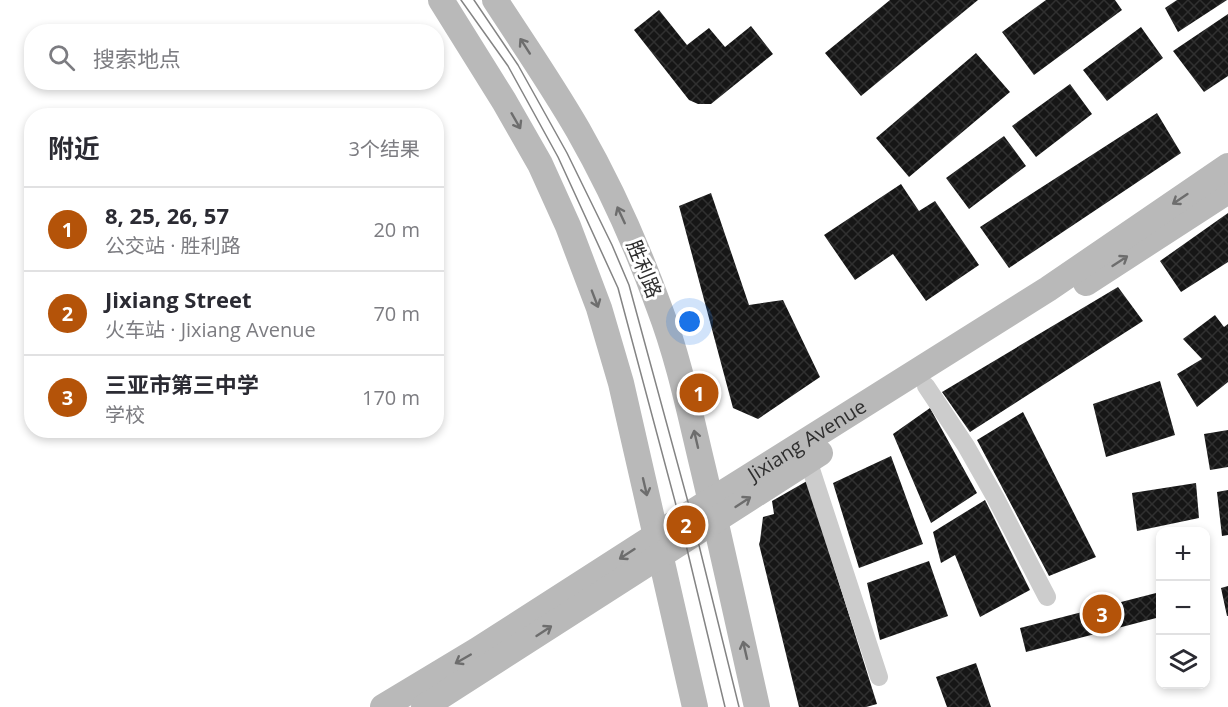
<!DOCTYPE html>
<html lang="zh">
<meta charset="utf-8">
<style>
body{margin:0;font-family:"Open Sans","Noto Sans SC",sans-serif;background:#f2f2f3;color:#2b2b33}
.controls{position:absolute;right:18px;bottom:18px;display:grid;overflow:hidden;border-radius:12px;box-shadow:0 3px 9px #0003}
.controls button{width:54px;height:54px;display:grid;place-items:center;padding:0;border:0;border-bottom:2px solid #e1e1e2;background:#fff;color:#2b2b33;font:30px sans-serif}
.you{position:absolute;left:690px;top:322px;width:21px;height:21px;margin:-15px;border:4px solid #fff;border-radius:50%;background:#1a73e8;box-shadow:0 0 0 9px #1a73e833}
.badge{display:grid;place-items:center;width:39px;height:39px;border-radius:50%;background:#b45309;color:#fff;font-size:20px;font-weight:700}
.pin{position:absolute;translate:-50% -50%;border:3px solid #fff;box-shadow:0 2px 6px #0006}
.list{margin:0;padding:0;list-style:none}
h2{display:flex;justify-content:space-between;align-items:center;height:78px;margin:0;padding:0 24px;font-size:26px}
h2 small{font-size:20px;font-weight:400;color:#7c7c81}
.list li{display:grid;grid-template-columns:39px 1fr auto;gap:18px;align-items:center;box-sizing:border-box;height:84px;padding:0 24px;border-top:2px solid #e1e1e2}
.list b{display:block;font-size:22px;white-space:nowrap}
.list p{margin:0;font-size:20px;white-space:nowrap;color:#7c7c81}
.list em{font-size:20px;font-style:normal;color:#7c7c81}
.icon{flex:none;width:33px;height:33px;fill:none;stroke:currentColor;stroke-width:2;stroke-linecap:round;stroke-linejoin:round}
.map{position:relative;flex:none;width:1228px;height:707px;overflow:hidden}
.search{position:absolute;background:#fff;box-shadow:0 3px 9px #0003;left:24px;top:24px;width:420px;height:66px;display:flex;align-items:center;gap:15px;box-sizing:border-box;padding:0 21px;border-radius:24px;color:#7c7c81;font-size:22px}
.panel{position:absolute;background:#fff;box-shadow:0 3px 9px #0003;left:24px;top:108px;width:420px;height:330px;border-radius:24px}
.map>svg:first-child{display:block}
.building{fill:url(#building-cross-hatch)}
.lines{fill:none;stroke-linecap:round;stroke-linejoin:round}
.street{stroke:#ccc;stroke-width:18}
.secondary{stroke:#b9b9b9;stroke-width:26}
.tram{stroke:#848484;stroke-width:1.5}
.oneway{stroke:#6d6d6d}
.labels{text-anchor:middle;stroke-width:6;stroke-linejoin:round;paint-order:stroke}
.street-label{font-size:20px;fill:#2f2f2f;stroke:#fff}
</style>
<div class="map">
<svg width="1228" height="707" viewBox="0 0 1228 707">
<defs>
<pattern id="building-cross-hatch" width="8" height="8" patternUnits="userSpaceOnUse" patternTransform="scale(1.5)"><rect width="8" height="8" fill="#161616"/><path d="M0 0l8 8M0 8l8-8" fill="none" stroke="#303030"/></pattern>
</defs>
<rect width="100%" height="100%" fill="#fff"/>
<!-- building -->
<path class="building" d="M890 0H978L861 96 825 53Z
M1046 0H1115L1122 10 1034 75 1002 32Z
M1177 0H1227L1178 32 1165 8Z
M659 10 687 45 709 28 725 47 751 26 773 54 711 104H698L689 100 634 30Z
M1228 14V76L1204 92 1173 51Z
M1141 27 1163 58 1107 101 1083 70Z
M976 53 1010 92 909 177 876 138Z
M1070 84 1092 114 1036 157 1012 126Z
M1157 113 1181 153 1009 268 980 227Z
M1004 136 1026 166 969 209 946 178Z
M901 184 919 211 935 201 979 265 926 301 893 254 855 280 824 235Z
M711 193 749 305 783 300 820 377 758 419 733 408 679 206Z
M1228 213V262L1181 292 1160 261Z
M1118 287 1143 321 970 432 942 392Z
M1215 315 1224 327 1228 324V382L1197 407 1177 374 1202 359 1183 339Z
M1160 381 1175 435 1106 457 1093 404Z
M930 408 977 493 931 523 893 434Z
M1023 412 1096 557 1049 576 977 440Z
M1228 430V467L1210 470 1204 434Z
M891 456 923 544 859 568 833 483Z
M807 481 877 704 866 707H799L759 544 760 541 763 517 774 514 772 501Z
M1196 483 1199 518 1137 531 1132 493Z
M1228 490V535L1222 536 1217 492Z
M985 500 1030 590 980 617 955 555 941 563 933 532Z
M929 561 948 616 880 640 867 583Z
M1228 586V616H1227L1221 588Z
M1160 592V617L1026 652 1020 628Z
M976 663 991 707H947L936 677Z"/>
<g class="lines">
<!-- street -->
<path class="street" d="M926 386 966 446 995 497 1047 597
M808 460 879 677"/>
<!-- secondary -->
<g class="secondary">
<path d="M441 0 504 101 540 164 568 226 599 308 621 383 695 707"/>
<path d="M495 0C523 43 552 85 578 130 610 186 637 246 659 307 679 359 690 414 703 468 722 548 739 627 757 707"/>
<path d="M1086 283 1228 191"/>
<path id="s1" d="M383 707 476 651 680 520 1048 289 1228 166"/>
<path d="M424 707 820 453"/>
</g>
<!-- tram -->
<path class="tram" d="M461 0 508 66 558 157 618 288 680 520 725 707
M474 0 518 65 567 153 612 245 629 285 691 513 739 707"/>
</g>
<!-- one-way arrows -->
<defs><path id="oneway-shaft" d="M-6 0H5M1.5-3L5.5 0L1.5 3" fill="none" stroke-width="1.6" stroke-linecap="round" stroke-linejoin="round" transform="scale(1.5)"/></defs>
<g class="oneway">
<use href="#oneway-shaft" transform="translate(525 46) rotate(-123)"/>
<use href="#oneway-shaft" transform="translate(516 121) rotate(60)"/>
<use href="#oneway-shaft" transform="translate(1180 199) rotate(146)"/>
<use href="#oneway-shaft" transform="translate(621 215) rotate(-115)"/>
<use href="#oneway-shaft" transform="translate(1120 261) rotate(-33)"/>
<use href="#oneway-shaft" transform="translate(595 299) rotate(69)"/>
<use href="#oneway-shaft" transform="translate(696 439) rotate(-103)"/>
<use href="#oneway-shaft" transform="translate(645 487) rotate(77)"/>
<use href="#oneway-shaft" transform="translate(743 502) rotate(-33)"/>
<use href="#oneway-shaft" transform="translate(627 554) rotate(147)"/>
<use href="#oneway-shaft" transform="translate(544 631) rotate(-33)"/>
<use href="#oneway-shaft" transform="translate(745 650) rotate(-103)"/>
<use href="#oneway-shaft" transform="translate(463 659) rotate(150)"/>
</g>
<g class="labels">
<!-- street labels -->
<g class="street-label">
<text transform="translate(644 269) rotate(68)" y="7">胜利路</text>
<text dy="7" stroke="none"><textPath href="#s1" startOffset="501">Jixiang Avenue</textPath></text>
</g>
</g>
</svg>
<div class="controls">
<button>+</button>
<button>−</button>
<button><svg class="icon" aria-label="layers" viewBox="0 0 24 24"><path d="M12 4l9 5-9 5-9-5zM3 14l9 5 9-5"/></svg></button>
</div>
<div class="you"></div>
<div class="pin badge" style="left:699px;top:393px">1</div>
<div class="pin badge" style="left:686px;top:525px">2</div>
<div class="pin badge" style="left:1102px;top:614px">3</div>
<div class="search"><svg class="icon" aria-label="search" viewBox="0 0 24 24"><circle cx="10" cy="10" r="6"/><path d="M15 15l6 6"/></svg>搜索地点</div>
<section class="panel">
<h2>附近<small>3个结果</small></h2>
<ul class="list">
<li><span class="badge">1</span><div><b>8, 25, 26, 57</b><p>公交站 · 胜利路</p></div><em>20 m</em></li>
<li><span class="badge">2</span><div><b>Jixiang Street</b><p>火车站 · Jixiang Avenue</p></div><em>70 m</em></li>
<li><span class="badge">3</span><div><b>三亚市第三中学</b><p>学校</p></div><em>170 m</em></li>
</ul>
</section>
</div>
